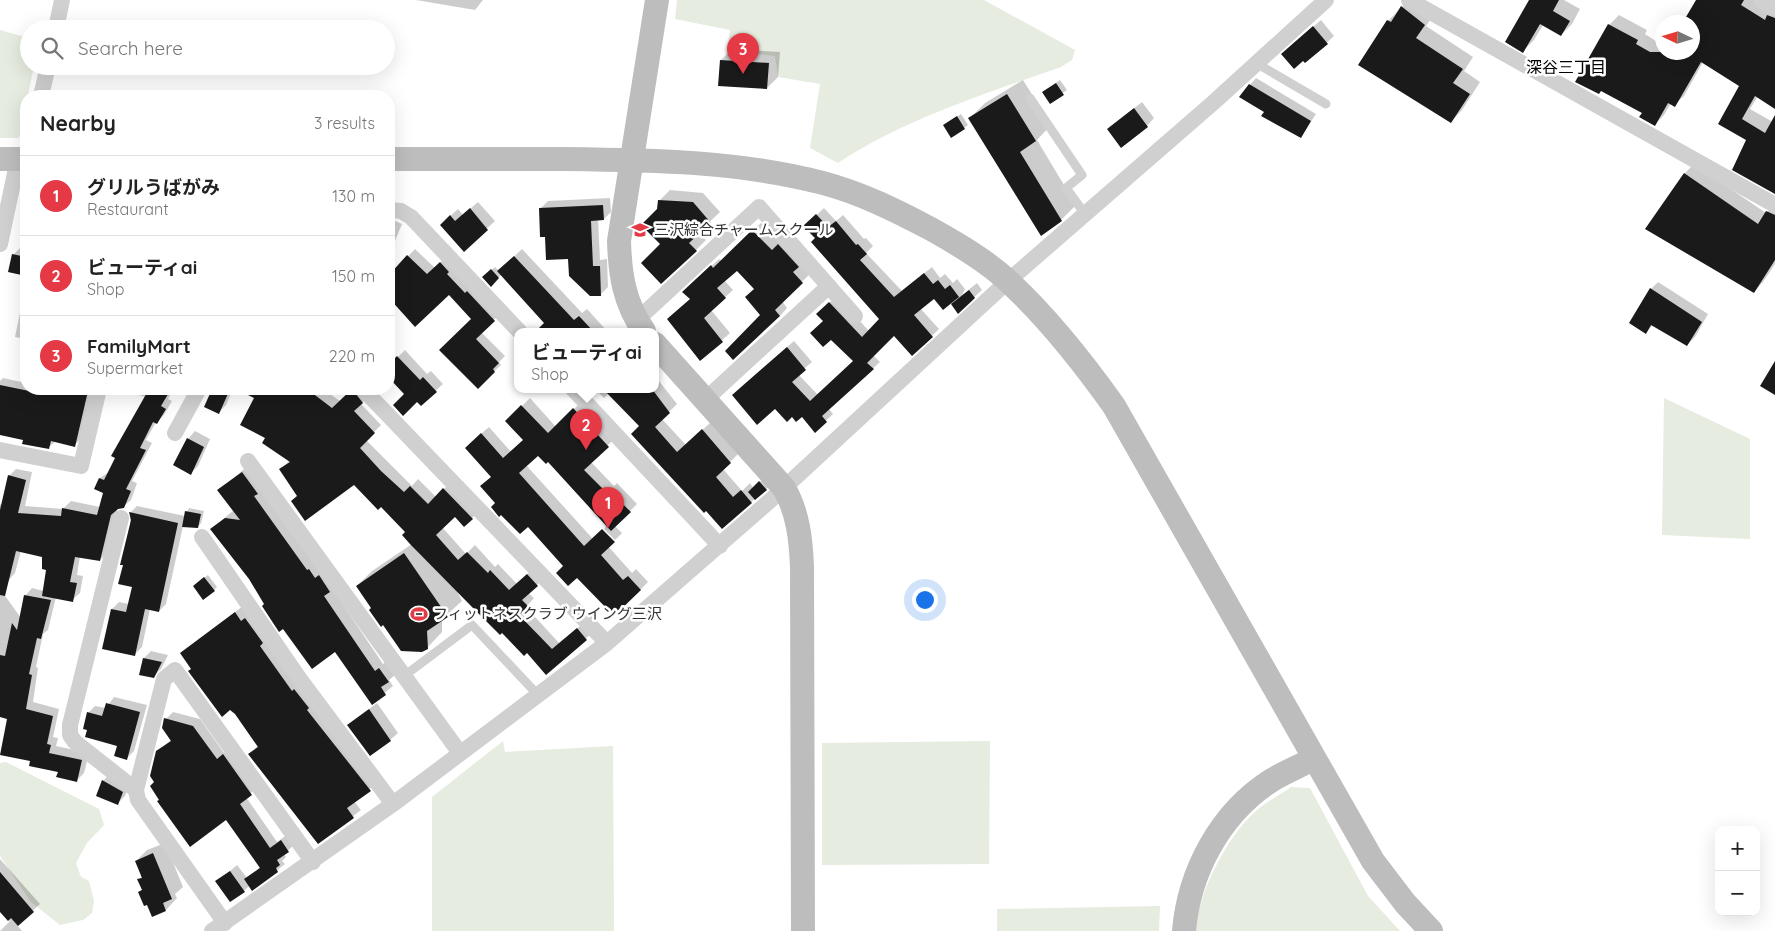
<!DOCTYPE html>
<meta charset="utf-8">
<style>
body{margin:0;font-family:Quicksand,"Noto Sans JP",sans-serif;background:#f6f6f6;color:#222}
.controls{position:absolute;right:15px;bottom:15px;display:grid;overflow:hidden;border-radius:10px;box-shadow:0 5px 20px #0002}
.controls button{width:45px;height:45px;display:grid;place-items:center;padding:0;border:0;border-bottom:1px solid #e0e0e0;background:#fff;color:#222;font:25px sans-serif}
.compass{position:absolute;left:1655px;top:15px;width:45px;height:45px;border-radius:50%;background:#fff;box-shadow:0 5px 20px #0002;rotate:274deg}
.you{position:absolute;left:924px;top:599px;width:18px;height:18px;margin:-12px;border:4px solid #fff;border-radius:50%;background:#1a73e8;box-shadow:0 0 0 8px #1a73e833}
.badge{display:grid;place-items:center;width:32px;height:32px;border-radius:50%;background:#e63946;color:#fff;font-size:16px;font-weight:700}
.pin{position:absolute;translate:-50% -41px;filter:drop-shadow(0 1px 2px #0008)}
.pin::after{content:'';position:absolute;top:26px;width:18px;height:15px;background:inherit;clip-path:polygon(0 0,100% 0,50% 100%)}
.popup{position:absolute;left:514px;top:328px;width:145px;height:65px;box-sizing:border-box;display:grid;place-content:center;border-radius:10px;background:#fff;filter:drop-shadow(0 1px 4px #0005);font-size:16px;white-space:nowrap;color:#767676}
.popup b{font-size:19px;color:#222}
.popup::after{content:'';position:absolute;left:50%;top:100%;margin-left:-10px;border:10px solid transparent;border-top-color:#fff}
.list{margin:0;padding:0;list-style:none}
h2{display:flex;justify-content:space-between;align-items:center;height:65px;margin:0;padding:0 20px;font-size:21px}
h2 small{font-size:16px;font-weight:400;color:#767676}
.list li{display:grid;grid-template-columns:32px 1fr auto;gap:15px;align-items:center;box-sizing:border-box;height:80px;padding:0 20px;border-top:1px solid #e0e0e0}
.list b{display:block;font-size:19px;white-space:nowrap}
.list p{margin:0;font-size:16px;white-space:nowrap;color:#767676}
.list em{font-size:16px;font-style:normal;color:#767676}
.icon{flex:none;width:28px;height:28px;fill:none;stroke:currentColor;stroke-width:2;stroke-linecap:round;stroke-linejoin:round}
.map{position:relative;flex:none;width:1775px;height:931px;overflow:hidden}
.search{position:absolute;background:#fff;box-shadow:0 5px 20px #0002;left:20px;top:20px;width:375px;height:55px;display:flex;align-items:center;gap:12px;box-sizing:border-box;padding:0 18px;border-radius:28px;color:#767676;font-size:19px}
.panel{position:absolute;background:#fff;box-shadow:0 5px 20px #0002;left:20px;top:90px;width:375px;height:305px;border-radius:20px}
.map>svg:first-child{display:block}
.green{fill:#e6ecdf}
.shadow{fill:#0003;fill-rule:evenodd}
.building{fill:#1a1a1a}
.lines{fill:none;stroke-linecap:round;stroke-linejoin:round}
.lane{stroke:#d0d0d0;stroke-width:9}
.street{stroke:#d0d0d0;stroke-width:16}
.secondary{stroke:#bdbdbd;stroke-width:24}
.labels{text-anchor:middle;stroke-width:5;stroke-linejoin:round;paint-order:stroke}
.poi-label{font-size:15px;fill:#333;stroke:#fff;text-anchor:start}
.neighbourhood-label{font-size:16px;fill:#000;stroke:#fff}
</style>
<div class="map">
<svg width="1775" height="931" viewBox="0 0 1775 931">
<rect width="100%" height="100%" fill="#fff"/>
<!-- green -->
<path class="green" d="M677 0H984L1075 50 1072 60 1061 67C987 93 902 120 838 163L810 148 820 84 778 77 775 56 727 50 730 30 675 19Z
M0 30 29 38V66H34L19 138H0Z
M1664 398 1750 439V539L1662 535Z
M503 741 505 752 613 746 614 931H432V797Z
M990 741 989 864 822 865V743Z
M6 762 99 809 104 825 87 843 76 863 81 877 89 881 94 901 92 913 83 920 60 925 31 902 0 856V763Z
M1291 787 1310 788 1368 896 1400 931H1196C1197 894 1228 835 1256 811 1266 802 1280 795 1291 787Z
M1160 906 1159 931H997V909Z"/>
<!-- shadow -->
<path class="shadow" d="M416 0H483L475 10Z
M1409 0 1435 13 1426 26 1473 57 1464 71 1480 82 1462 110 1451 122 1388 21Z
M1531 0H1564L1580 9 1572 24 1561 35 1543 25 1534 40 1523 51Z
M1698 0H1758L1775 9V107L1758 96 1750 109 1773 122 1775 118V192L1748 139 1720 123 1740 86 1703 62 1684 96 1674 105 1671 103 1664 115 1654 125 1643 113 1609 25 1619 15 1647 30 1645 34 1662 45V52H1692V22H1685Z
M1321 20 1334 36 1305 62 1290 47Z
M732 49 780 52 778 77 767 88 721 60Z
M1256 78 1316 114 1301 137 1250 85Z
M1023 80 1051 125 1037 140 1076 205 1061 220 970 118 985 103Z
M1060 80 1067 90 1050 102 1047 89Z
M1142 102 1154 118 1147 126 1108 129Z
M961 114 968 125 964 128 945 125Z
M1694 164 1766 213 1775 204V264L1763 282 1754 292 1684 174Z
M670 190 703 193 720 212 698 233 706 240 696 250 662 244 660 200Z
M610 198 611 212 604 219H598L600 260 607 259 608 287 601 294 570 258 546 235 540 209 548 201Z
M478 202 495 221 464 250 449 217 458 209 463 215Z
M824 208 836 221 843 215 864 239 866 238 873 246 866 253 902 291 932 267 940 278 945 274 953 283 957 279 965 289 962 295 977 283 982 290 958 312 956 298 934 297 920 308 939 329 912 355 894 334 873 355 880 362 829 409 833 414 815 431 802 416H792L740 388 794 341 812 362 798 374 818 395 855 361 824 321 825 307 837 296 869 331 881 319 805 226Z
M389 218 402 224 395 241 389 247Z
M761 223 810 274 782 301 787 308 780 316 762 315 755 289 737 270 724 280 733 290 711 310 730 333 700 360 691 299 692 284 719 259 722 261Z
M22 246 26 247V275L10 272 13 255Z
M415 249 435 268 447 256 501 313 481 332 505 356 499 362 501 365 478 387 472 319 449 293 415 325 389 296 402 283 392 273Z
M522 249 582 313 587 309 607 331H538L546 323 502 274 491 285 484 277 495 267 499 271Z
M1658 282 1708 314 1695 337 1687 345 1653 325 1646 332 1651 289Z
M26 283V339L15 337Z
M405 350 427 374 431 371 443 384 421 404 406 394 389 376V366Z
M655 376 677 404 662 419 686 445 710 423 738 454 723 469 742 491 750 483 753 488 763 479 770 486 722 527 640 426 609 393 604 398 595 389H655Z
M3 378 26 383V389H93L81 438 75 445 56 441 48 448 25 439 0 434V381Z
M116 389H173L168 399 172 401 164 415 156 422 146 440 152 443 132 481 137 483 131 500 123 507H118L107 553 100 560 80 556 77 575 83 576 80 593 72 600 56 597 48 630 43 634 36 667 38 668 33 702 59 709 53 737 58 738 56 746 89 753 84 773 77 780 32 760 8 718 0 716V504L2 505 9 476 16 469 32 472 25 506 63 509 71 501 100 507 104 492 100 478 109 472 146 397ZM21 551 43 556 48 569 44 591 32 588 25 596 21 618 3 593 8 581 15 573Z
M215 389H233L226 405 218 413 206 407Z
M239 389H323L340 401 354 389H364L369 395 361 404 381 425 366 440 412 486 418 479 436 497 451 482 479 511 464 526 455 516 442 527 466 554 475 545 495 567 498 564 517 584 534 568 544 578 528 593 534 598 526 607 559 643 585 622 593 632 547 673 527 652 456 589 462 601 442 619V632L427 648 373 608 357 586 372 571 412 544 407 532 381 505 354 484 298 495 281 469 290 460 267 437 256 397Z
M530 398 556 427 581 402 615 438 591 462 614 486 617 483 637 504 615 526 622 533 615 540 604 529 607 525 548 461 538 454 526 465 593 539 608 546 632 573 636 569 648 582 640 590 577 576 528 525 520 533 492 507 497 503 492 476 474 440 489 427 511 452 525 440 507 421Z
M195 431 210 439 198 466 191 473 188 439Z
M249 465 383 664 387 661 396 674 389 680 393 686 372 703 335 650 265 604 250 579 211 529 234 510 219 490Z
M137 506 185 516 189 508 204 511 201 523 198 527 183 526 166 604 159 611 150 609 142 647 135 654 112 609 119 602 129 604 133 586 130 513Z
M208 575 217 587 214 590 197 583Z
M243 606 377 783 354 801 361 810 318 843 249 754 258 746 236 713 193 669 182 653Z
M151 651 168 655 161 669 153 677 144 658Z
M114 697 147 705 134 751 127 758 118 745 88 729V713L95 706 106 708Z
M377 703 398 733 390 740 348 725Z
M173 712 200 719 224 753 231 748 258 787 246 797 277 842 288 834 295 844 284 854 286 857 282 861 285 864 252 889 250 885 244 891 217 882 237 865 247 878 261 866 226 818 161 800 155 782 157 752 171 740 166 719Z
M111 773 129 785 125 796 118 803 97 795 103 781Z
M165 843 183 887 175 894 177 898 166 910 147 903 139 892 143 889 139 880 142 876 136 861 147 850Z
M0 859 40 904 17 925 22 931H0L10 921 0 910Z"/>
<!-- building -->
<path class="building" d="M1529 0H1559L1553 11 1570 21 1561 36 1540 24 1523 53 1505 42Z
M1696 0H1744L1741 5 1765 20 1767 15 1775 18V109L1755 96 1742 119 1765 133 1775 115V194L1732 170 1746 140 1718 124 1739 86 1701 62 1675 107 1668 103 1655 126 1639 117 1642 113 1601 91 1599 94 1575 82 1608 24 1638 40 1636 44 1650 52H1692V22H1683Z
M1401 6 1425 25 1416 38 1463 69 1453 83 1470 94 1451 123 1358 65 1387 20 1391 22Z
M1313 26 1328 44 1305 63 1303 61 1294 69 1281 54Z
M720 60 769 63 767 89 718 86Z
M1056 83 1064 95 1050 104 1042 92Z
M1249 84 1311 121 1301 138 1261 116 1264 112 1239 97Z
M1007 94 1036 141 1020 152 1062 221 1041 236 968 118Z
M1134 108 1148 127 1121 148 1107 129Z
M957 116 965 129 951 138 943 125Z
M1684 173 1758 224 1766 211 1775 215V260L1754 293 1645 229Z
M658 200 693 202 711 223 689 243 697 251 661 284 641 263 660 244 641 225 657 209Z
M603 205 604 220 591 221 593 266H600L601 296H590L569 276 568 259 546 260 545 237H540L539 208Z
M470 208 488 230 464 252 440 225 450 215 455 221Z
M816 214 828 227 836 221 856 245 858 244 867 254 860 260 894 297 924 273 933 284 938 280 945 289 950 285 959 297 943 310 934 299 914 315 933 337 912 356 894 336 867 363 874 369 822 416 827 422 815 433 802 417 796 422 792 417 787 422 775 409 757 425 732 395 787 347 806 370 792 382 810 401 853 361 831 340 823 347 810 333 823 321 816 314 829 302 862 337 879 319 811 242 815 238 803 226Z
M752 230 772 250 778 244 799 267 793 272 803 283 775 310 780 316 733 360 725 351 760 315 745 297 754 289 737 271 717 288 726 298 704 318 723 342 700 361 667 319 690 299 682 292 711 265 713 268Z
M12 254 26 257V276L8 272Z
M407 255 427 274 440 262 449 272 447 274 465 293 467 291 495 321 476 339 499 363 493 369 495 372 478 389 439 350 471 319 449 295 415 327 389 298V275Z
M514 256 574 320 579 316 593 331H536L544 323 497 271Z
M491 269 499 278 491 287 482 277Z
M1650 288 1702 322 1687 346 1651 325 1646 334 1629 323Z
M969 290 975 298 958 314 951 304Z
M397 356 420 380 423 377 437 392 421 406 417 402 403 416 393 405 404 394 389 378V364Z
M1775 361V395L1760 386Z
M0 385 34 392 35 389H79L88 391 75 447 51 441 49 449 22 444 23 440 0 435Z
M149 389H171L161 406 166 409 157 424 153 422 140 448 146 450 126 489 131 491 124 508 118 509 111 515 100 561 75 557 70 582 77 583 73 602 42 596 46 570 42 569V557L16 551 5 596 0 595V510L8 475 26 480 18 513 61 516 62 508 97 515 103 493 94 489 99 478 104 480 115 458 111 456Z
M212 389H230L219 414 204 407Z
M236 389H307L332 408 352 389 363 403 354 411 375 433 360 448 381 471 404 492 410 486 428 504 443 488 473 519 464 527 455 517 436 535 458 560 467 552 488 573 490 570 509 590 527 574 538 586 522 600 528 606 519 615 552 649 577 628 587 640 546 675 527 653 524 656 502 633 500 635 472 607 410 544 402 535 405 532 381 507 378 510 354 485 305 521 291 501 297 496 279 469 290 462 262 443 265 438 240 425 254 398Z
M603 389H652L670 413 655 427 677 452 702 429 731 463 716 477 733 497 741 490 752 503 722 529 706 511 704 513 631 434 639 426Z
M521 405 548 433 573 408 609 447 584 470 606 492 608 490 631 512 611 531 548 462 546 464 538 456 519 473 584 546 602 529 615 542 601 555 623 580 628 576 641 590 614 616 577 578 568 586 556 573 563 566 528 527 520 534 501 515 499 517 491 507 495 503 480 486 491 477 465 448 481 433 503 458 523 440 505 421Z
M187 438 204 447 191 475 173 465Z
M242 472 258 494 254 496 307 570 309 569 315 578 319 575 330 592 324 596 375 671 379 668 389 682 381 687 386 695 372 705 335 652 312 669 283 629 279 632 262 606 264 604 249 579 210 529 225 518 240 520 217 490Z
M759 481 767 490 755 500 748 492Z
M185 511 201 514 198 528 182 527Z
M129 512 178 523 159 612 145 609 135 656 102 649 111 609 126 612 132 587 118 584 123 565H120L131 520Z
M404 553 448 617 427 631 428 649 422 652 401 651 383 625 381 627 369 610 371 608 356 586Z
M204 577 215 591 203 600 193 586Z
M24 595 51 600 41 639 37 638 29 674 32 675 26 709 53 716 47 744 51 745 49 753 82 760 77 782 56 777 58 772 29 766 30 761 0 755 7 719 0 717V655L5 656 12 623 17 630Z
M235 612 241 621 245 618 263 643 260 646 292 691 294 689 309 708 307 710 371 791 347 808 354 818 318 844 248 754 258 747 235 714 230 710 222 717 188 671 191 669 180 653Z
M143 658 162 662 154 678 139 675Z
M106 703 140 712 127 760 114 756 117 746 85 737 87 730 83 729 87 712 102 716Z
M369 709 391 741 370 756 347 725Z
M164 718 193 726 217 759 223 754 252 795 240 804 270 848 281 840 289 852 277 860 280 865 276 868 278 872 252 891 244 879 260 868 226 820 190 847 157 801 159 800 150 786 154 782 150 776 156 751 171 741 162 728Z
M102 780 123 792 118 805 96 796Z
M153 853 172 899 163 903 166 911 152 917 147 905 144 906 138 892 142 890 137 879 142 878 135 861Z
M230 871 245 892 230 902 215 881Z
M0 872 34 912 18 926 11 918 8 921 0 912Z"/>
<g class="lines">
<!-- lane -->
<path class="lane" d="M1256 63 1326 104
M1030 98 1082 175 1066 188 1085 214
M404 676 472 625 538 695"/>
<!-- street -->
<path class="street" d="M1409 0 1775 205
M1761 0 1775 8
M56 29 62 0
M41 96 48 66
M389 210 401 211 411 217 519 331
M0 244 18 159
M637 320 759 207 855 316
M363 389 607 643
M573 389 720 546
M706 399 829 286
M175 433 199 389
M0 450 81 466 99 389
M248 461 460 753
M121 518 70 725V735L75 742 136 790
M202 537 299 678 393 804
M225 923 138 800 136 790 164 679 175 670 313 862
M212 931 393 804 607 643 773 498 1008 281 1214 102 1326 0"/>
<!-- secondary -->
<path class="secondary" d="M0 159H26
M389 159C447 159 506 159 564 159 651 160 739 161 823 183 861 193 897 211 931 229 958 244 987 261 1009 282 1049 319 1082 361 1114 406L1373 861 1405 903 1431 931
M644 331C624 303 620 274 619 241L657 0
M655 344 784 488C798 512 801 540 802 567L803 931
M1184 931C1189 872 1220 813 1272 780 1285 772 1300 766 1313 759"/>
</g>
<!-- icons -->
<defs>
<g id="school-bare" transform="scale(1.35)"><path d="M0-5L7-2L0 1L-7-2ZM-4 1L0 2.5L4 1V4Q0 6-4 4Z" fill="#e63946" stroke="#fff" stroke-width="2.5" paint-order="stroke"/></g>
<g id="stadium-bare" transform="scale(1.35)"><path d="M0-5a6.5 5 0 1 0 0 10a6.5 5 0 1 0 0-10ZM-3.5-1.8h7v3.6h-7Z" fill="#e63946" stroke="#fff" stroke-width="2.5" paint-order="stroke"/></g>
</defs>
<g fill-rule="evenodd">
<use href="#school-bare" x="640" y="230"/>
<use href="#stadium-bare" x="419" y="614"/>
</g>
<g class="labels">
<!-- poi labels -->
<g class="poi-label">
<text x="654" y="235">三沢綜合チャームスクール</text>
<text x="433" y="619">フィットネスクラブ ウイング三沢</text>
</g>
<!-- neighbourhood labels -->
<g class="neighbourhood-label">
<text x="1566" y="73">深谷三丁目</text>
</g>
</g>
</svg>
<div class="controls">
<button>+</button>
<button>−</button>
</div>
<svg class="compass" viewBox="-18 -18 36 36"><path d="M0-13l5 13h-10z" fill="#e53935"/><path d="M0 13l5-13h-10z" fill="#767676"/></svg>
<div class="you"></div>
<div class="pin badge" style="left:608px;top:528px">1</div>
<div class="pin badge" style="left:586px;top:450px">2</div>
<div class="popup"><b>ビューティai</b>Shop</div>
<div class="pin badge" style="left:743px;top:74px">3</div>
<div class="search"><svg class="icon" aria-label="search" viewBox="0 0 24 24"><circle cx="10" cy="10" r="6"/><path d="M15 15l6 6"/></svg>Search here</div>
<section class="panel">
<h2>Nearby<small>3 results</small></h2>
<ul class="list">
<li><span class="badge">1</span><div><b>グリルうばがみ</b><p>Restaurant</p></div><em>130 m</em></li>
<li><span class="badge">2</span><div><b>ビューティai</b><p>Shop</p></div><em>150 m</em></li>
<li><span class="badge">3</span><div><b>FamilyMart</b><p>Supermarket</p></div><em>220 m</em></li>
</ul>
</section>
</div>
